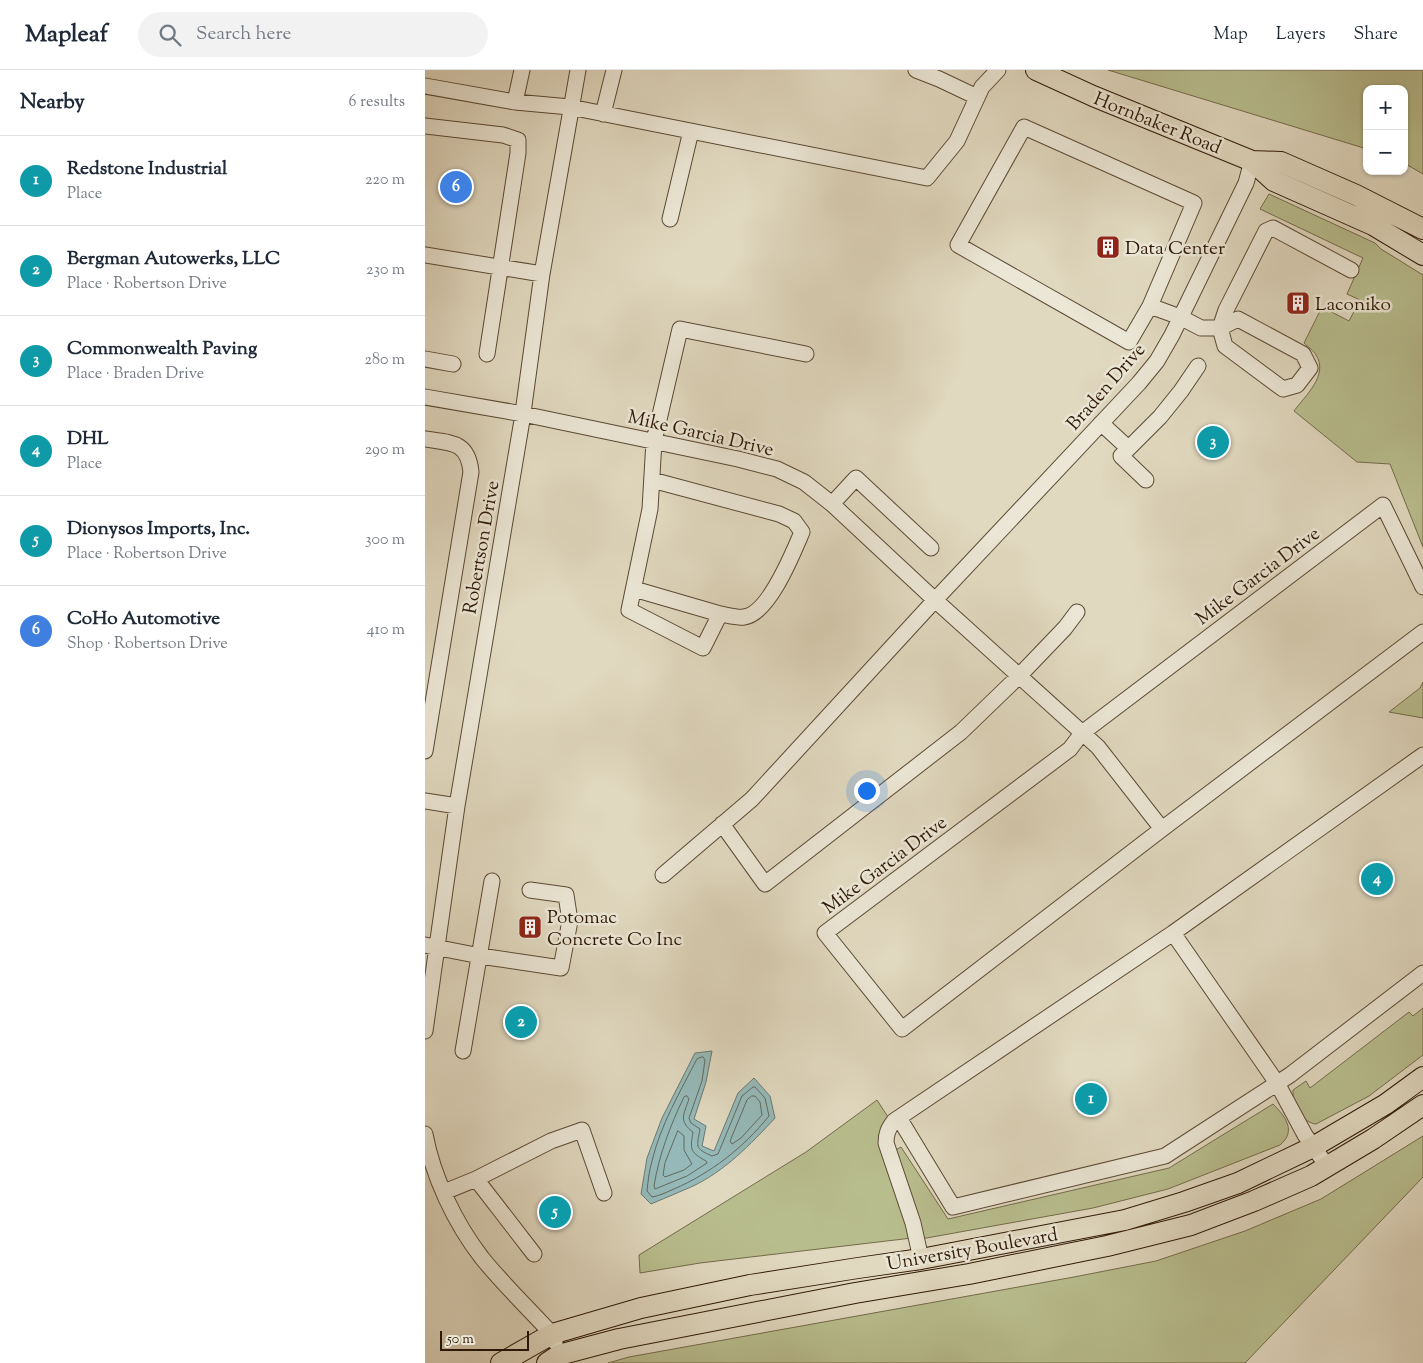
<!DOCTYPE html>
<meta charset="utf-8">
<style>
body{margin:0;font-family:"Sorts Mill Goudy",serif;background:#f2f2f3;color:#1f2937}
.controls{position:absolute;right:15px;top:15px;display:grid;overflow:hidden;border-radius:10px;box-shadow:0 1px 4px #0004}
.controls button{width:45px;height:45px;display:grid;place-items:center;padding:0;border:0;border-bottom:1px solid #e0e1e3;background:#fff;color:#1f2937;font:25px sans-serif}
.scale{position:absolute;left:15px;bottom:12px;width:89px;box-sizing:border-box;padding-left:5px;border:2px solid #2f1906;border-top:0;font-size:14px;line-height:18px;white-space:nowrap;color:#2f1906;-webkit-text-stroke:4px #ebe6d5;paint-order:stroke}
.you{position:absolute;left:441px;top:720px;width:18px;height:18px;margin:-12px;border:4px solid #fff;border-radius:50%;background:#1a73e8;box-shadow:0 0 0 8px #1a73e833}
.badge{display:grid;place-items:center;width:32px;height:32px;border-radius:50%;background:#0f766e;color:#fff;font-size:16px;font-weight:700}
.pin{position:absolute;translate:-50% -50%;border:2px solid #fff;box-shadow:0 1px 5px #0006}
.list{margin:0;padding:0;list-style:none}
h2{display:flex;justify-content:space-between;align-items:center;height:65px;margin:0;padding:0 20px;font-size:21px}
h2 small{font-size:16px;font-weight:400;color:#747a83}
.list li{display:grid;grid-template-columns:32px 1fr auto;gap:15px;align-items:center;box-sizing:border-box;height:90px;padding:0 20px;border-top:1px solid #e0e1e3}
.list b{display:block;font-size:19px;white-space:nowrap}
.list p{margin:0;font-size:16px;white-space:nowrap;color:#747a83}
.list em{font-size:16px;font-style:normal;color:#747a83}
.icon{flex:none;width:28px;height:28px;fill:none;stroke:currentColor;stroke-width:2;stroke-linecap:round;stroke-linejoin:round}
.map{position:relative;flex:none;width:998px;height:1293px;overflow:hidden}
header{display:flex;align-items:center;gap:30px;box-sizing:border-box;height:70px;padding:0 25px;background:#fff;border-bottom:1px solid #e0e1e3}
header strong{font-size:24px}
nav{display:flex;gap:28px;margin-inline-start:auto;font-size:18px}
.search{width:350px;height:45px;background:#f2f2f3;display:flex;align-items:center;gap:12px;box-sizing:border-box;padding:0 18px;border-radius:28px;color:#747a83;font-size:19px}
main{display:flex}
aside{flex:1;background:#fff}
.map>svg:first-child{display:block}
.green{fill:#b8bd8e;stroke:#746b4a}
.water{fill:#95b9b8;stroke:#6c7971}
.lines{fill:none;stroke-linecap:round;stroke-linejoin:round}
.shore{stroke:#62695f;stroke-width:1}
.minor-casing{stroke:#5b4934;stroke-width:17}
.major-casing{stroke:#2f1906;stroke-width:22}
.minor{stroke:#ebe6d5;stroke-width:15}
.major{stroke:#e0d8bf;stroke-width:20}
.labels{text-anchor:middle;stroke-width:5;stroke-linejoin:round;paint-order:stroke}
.street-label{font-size:19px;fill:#2f1906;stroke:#ebe6d5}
.poi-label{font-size:19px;fill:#2f1906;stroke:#ebe6d5;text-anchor:start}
</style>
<header>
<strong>Mapleaf</strong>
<div class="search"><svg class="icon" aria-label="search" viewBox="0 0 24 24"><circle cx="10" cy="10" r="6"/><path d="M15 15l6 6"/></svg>Search here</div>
<nav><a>Map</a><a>Layers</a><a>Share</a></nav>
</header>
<main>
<aside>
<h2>Nearby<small>6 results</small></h2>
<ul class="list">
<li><span class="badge" style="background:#0f9aa8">1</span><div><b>Redstone Industrial</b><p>Place</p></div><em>220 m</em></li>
<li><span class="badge" style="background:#0f9aa8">2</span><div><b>Bergman Autowerks, LLC</b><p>Place · Robertson Drive</p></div><em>230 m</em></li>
<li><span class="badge" style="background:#0f9aa8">3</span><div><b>Commonwealth Paving</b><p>Place · Braden Drive</p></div><em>280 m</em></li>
<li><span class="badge" style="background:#0f9aa8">4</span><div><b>DHL</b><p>Place</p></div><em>290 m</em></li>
<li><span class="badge" style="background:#0f9aa8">5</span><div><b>Dionysos Imports, Inc.</b><p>Place · Robertson Drive</p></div><em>300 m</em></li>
<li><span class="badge" style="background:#3f7fe0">6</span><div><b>CoHo Automotive</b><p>Shop · Robertson Drive</p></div><em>410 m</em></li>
</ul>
</aside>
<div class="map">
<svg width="998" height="1293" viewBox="0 0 998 1293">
<rect width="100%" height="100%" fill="#e0d8bf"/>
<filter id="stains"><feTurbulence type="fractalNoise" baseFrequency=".004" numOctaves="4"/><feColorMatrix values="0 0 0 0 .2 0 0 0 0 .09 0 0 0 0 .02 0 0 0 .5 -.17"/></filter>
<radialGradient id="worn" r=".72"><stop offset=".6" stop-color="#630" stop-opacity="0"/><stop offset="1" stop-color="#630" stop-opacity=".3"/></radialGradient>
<!-- green -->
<path class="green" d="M683 0H998V104L979 93V19H942V79Z
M844 124 950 173 956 179 998 205V477L965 394 932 392 869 341C880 326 904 305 891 285 889 281 883 277 879 273L897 237 924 251 935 230 922 224 938 188 835 139Z
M998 612V648L964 642 995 618Z
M998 938V985L944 1026 891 1054C877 1053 867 1033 868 1020L881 1011 885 1018 984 942 988 946Z
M452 1030 465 1050 459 1057 487 1168 275 1193 215 1203 214 1185 381 1082Z
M848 1034C860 1046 872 1061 855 1075L743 1119 668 1138 496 1169 467 1082 476 1077 523 1149 744 1098Z
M998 1066V1107L820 1293H183L204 1287 649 1207 731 1191 820 1161 896 1129Z"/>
<!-- water -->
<path class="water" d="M287 981 281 1012 269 1049 281 1056 277 1076 289 1081 313 1023 329 1008 345 1026 350 1048C326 1074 299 1102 266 1117 253 1123 239 1128 226 1134L216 1124 222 1088 237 1048 270 983Z"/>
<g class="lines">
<!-- shore -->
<path class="shore" d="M278 987 280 990 277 1011 264 1048 266 1053 275 1059C272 1077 269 1078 287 1086L293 1084 317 1026 328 1017H330L340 1028 344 1046C318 1078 286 1103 249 1119 242 1122 234 1126 227 1127L222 1121C223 1111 224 1101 227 1091 235 1056 256 1020 272 989Z
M262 1026 264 1029C259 1044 253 1051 268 1062 265 1080 265 1082 281 1091L282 1093 262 1106 230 1119 229 1116C234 1085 245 1056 259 1027Z
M327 1026H330L335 1032 337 1045 316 1068 307 1074 305 1071 322 1030Z
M253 1061 259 1066V1080L267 1094 259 1100 240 1107 238 1105 240 1093Z"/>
<!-- minor casing -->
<g class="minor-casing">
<path id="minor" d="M491 0 514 9 552 27
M0 16 90 32 145 37 502 108 532 71 557 17 573 0
M90 32 97 0
M178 44 189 0
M0 56 78 65 93 70V83L62 284
M245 149 266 61
M0 185 117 204
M725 236 704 272 533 175 599 57 769 133 725 236 755 247 776 258H795L800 276 858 319 872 315 885 298 878 284 813 249 795 258 801 240 841 161 848 158 926 200
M0 289 28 294
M0 327 98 344 313 389 352 399 379 412 407 434 510 530 673 677 737 759
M676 353 703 378
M0 369C26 373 43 371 46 402L0 681
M227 410 354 444 369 451 377 462C368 483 344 544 319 547 312 548 302 545 295 544
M721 410 696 386 735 347 756 321 773 296
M407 434 431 408 506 478
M998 517 958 435 657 663 645 679 400 863 477 959 737 759 998 562
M209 519 295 544 278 578 204 540 225 439 229 371 255 259 381 284
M0 731 32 736
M297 754 340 814 536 662 594 606 640 558 652 542
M238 805 327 729 510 530 714 313 732 291 747 265 821 113 827 91
M0 875 55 886 136 898 145 851 141 825 105 820
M0 961 32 736 97 350 117 204 153 0
M38 981 67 811
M474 1048 528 1137 740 1086 865 1005 998 903
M0 1064C8 1107 30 1153 57 1188 79 1215 104 1239 127 1264L130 1272
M902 1096 880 1065 852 1013 748 863 998 685
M19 1122 51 1109
M109 1184 51 1109 126 1071 157 1060 179 1123
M496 1189 488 1153 461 1073C461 1064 463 1059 469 1051L748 863"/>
</g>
<!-- major casing -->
<g class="major-casing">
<path id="major" d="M611 0 668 26 827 91 849 111 948 155 998 185
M827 91 856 92 931 125 998 159
M76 1293 127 1264 216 1238 325 1215 433 1198 496 1189 700 1150 759 1132 813 1113 888 1077 961 1034 998 1007
M122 1293 134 1285 194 1269 430 1223 544 1204 682 1176 766 1155 829 1131 886 1106 948 1069 998 1035"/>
</g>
<!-- minor -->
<use href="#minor" class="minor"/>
<!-- major -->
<use href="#major" class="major"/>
</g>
<!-- icons -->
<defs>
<g id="building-square" transform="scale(1.25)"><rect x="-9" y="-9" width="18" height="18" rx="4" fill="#8f2418" stroke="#ebe6d5"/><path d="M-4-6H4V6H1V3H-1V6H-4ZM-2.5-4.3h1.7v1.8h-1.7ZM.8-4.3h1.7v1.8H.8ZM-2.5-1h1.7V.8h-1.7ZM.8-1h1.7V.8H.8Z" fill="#fff"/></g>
</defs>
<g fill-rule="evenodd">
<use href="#building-square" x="683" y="177"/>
<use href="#building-square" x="873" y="233"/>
<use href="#building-square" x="105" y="857"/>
</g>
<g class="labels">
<!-- street labels -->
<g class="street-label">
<text transform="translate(733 52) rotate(22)" y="7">Hornbaker Road</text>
<text transform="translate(680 316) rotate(-49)" y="7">Braden Drive</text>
<text transform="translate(276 362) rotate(13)" y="7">Mike Garcia Drive</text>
<text transform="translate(55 477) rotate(-80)" y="7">Robertson Drive</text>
<text transform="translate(832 505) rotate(-37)" y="7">Mike Garcia Drive</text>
<text transform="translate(459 794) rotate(-37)" y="7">Mike Garcia Drive</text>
<text transform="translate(547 1178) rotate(-10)" y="7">University Boulevard</text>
</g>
<!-- poi labels -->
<g class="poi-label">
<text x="700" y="184">Data Center</text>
<text x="890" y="240">Laconiko</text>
<text x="122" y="853">Potomac<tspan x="122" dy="22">Concrete Co Inc</tspan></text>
</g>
</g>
<rect width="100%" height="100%" filter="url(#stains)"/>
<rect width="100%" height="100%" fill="url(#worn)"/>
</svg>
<div class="controls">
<button>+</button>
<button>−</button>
</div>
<div class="scale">50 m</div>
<div class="you"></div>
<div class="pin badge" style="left:666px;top:1029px;background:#0f9aa8">1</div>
<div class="pin badge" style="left:96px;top:952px;background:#0f9aa8">2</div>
<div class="pin badge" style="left:788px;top:372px;background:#0f9aa8">3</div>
<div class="pin badge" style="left:952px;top:809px;background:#0f9aa8">4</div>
<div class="pin badge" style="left:130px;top:1142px;background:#0f9aa8">5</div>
<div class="pin badge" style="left:31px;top:117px;background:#3f7fe0">6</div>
</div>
</main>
